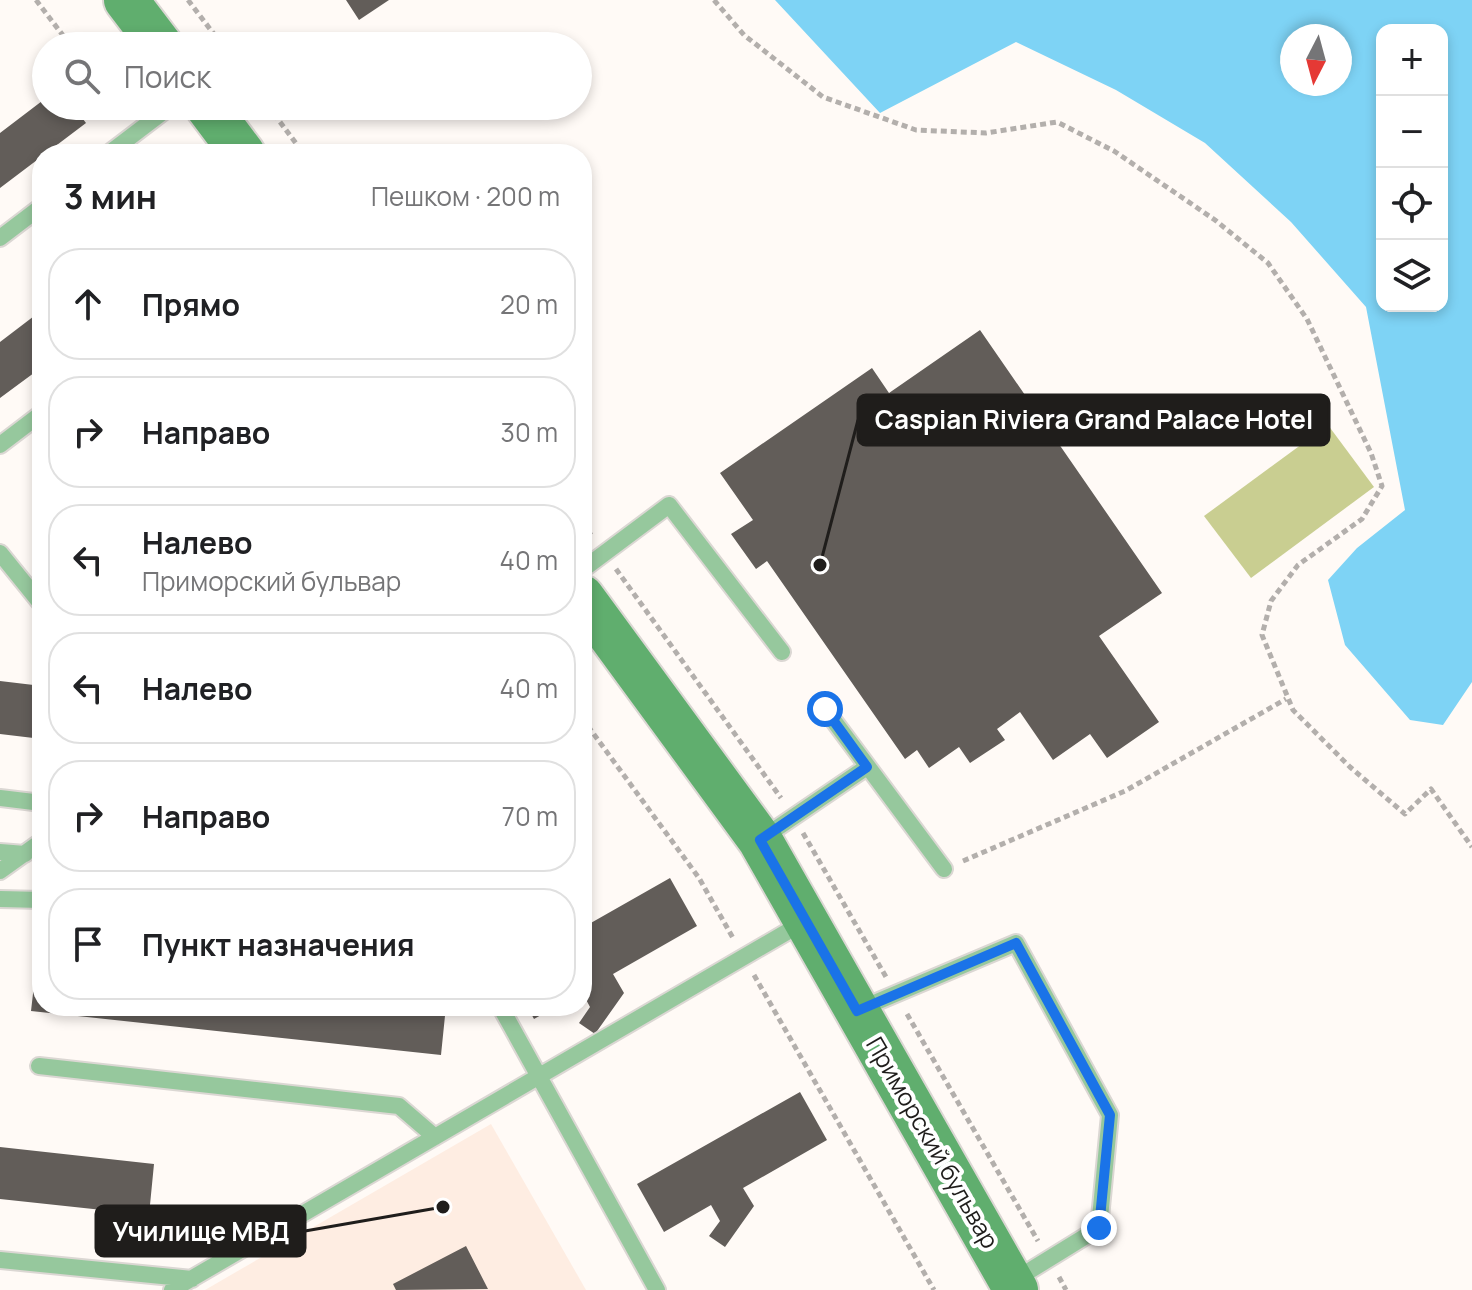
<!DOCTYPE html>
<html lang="ru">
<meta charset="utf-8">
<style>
body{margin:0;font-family:Manrope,sans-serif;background:#f6f6f6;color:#202124}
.controls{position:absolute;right:24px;top:24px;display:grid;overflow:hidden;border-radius:16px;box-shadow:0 4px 12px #0003}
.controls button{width:72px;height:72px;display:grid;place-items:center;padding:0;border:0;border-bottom:2px solid #e0e0e0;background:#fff;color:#202124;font:40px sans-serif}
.compass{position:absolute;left:1280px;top:24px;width:72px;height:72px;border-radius:50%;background:#fff;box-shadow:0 4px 12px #0003;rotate:186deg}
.stop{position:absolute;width:24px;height:24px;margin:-18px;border:6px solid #1a73e8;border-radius:50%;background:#fff}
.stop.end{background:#1a73e8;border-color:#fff;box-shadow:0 2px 8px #0008}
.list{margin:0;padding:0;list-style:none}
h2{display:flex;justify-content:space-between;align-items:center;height:104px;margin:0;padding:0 32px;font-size:34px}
h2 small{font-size:26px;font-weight:400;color:#757577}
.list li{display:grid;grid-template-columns:52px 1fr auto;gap:24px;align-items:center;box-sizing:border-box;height:112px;margin:0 16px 16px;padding:0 16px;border:2px solid #e0e0e0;border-radius:32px}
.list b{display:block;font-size:30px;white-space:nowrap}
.list p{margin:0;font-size:26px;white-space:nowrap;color:#757577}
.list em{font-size:26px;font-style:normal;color:#757577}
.icon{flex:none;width:44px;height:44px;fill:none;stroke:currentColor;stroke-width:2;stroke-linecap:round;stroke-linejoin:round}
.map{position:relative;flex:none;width:1472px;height:1290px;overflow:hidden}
.search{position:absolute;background:#fff;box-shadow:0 4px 12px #0003;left:32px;top:32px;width:560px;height:88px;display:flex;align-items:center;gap:20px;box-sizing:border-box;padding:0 28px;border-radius:44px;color:#757577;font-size:30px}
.panel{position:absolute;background:#fff;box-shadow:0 4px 12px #0003;left:32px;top:144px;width:560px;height:872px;border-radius:32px}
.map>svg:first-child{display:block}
.education{fill:#feede2}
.green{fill:#c9ce91}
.water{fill:#7ed3f5;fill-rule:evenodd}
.building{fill:#625d59}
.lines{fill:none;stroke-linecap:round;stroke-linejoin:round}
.lane-casing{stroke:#dbd7d3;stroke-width:20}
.secondary-casing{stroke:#dbd7d3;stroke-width:48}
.path{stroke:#b3afac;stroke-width:5;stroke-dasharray:6 4;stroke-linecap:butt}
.lane{stroke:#96c89d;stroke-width:16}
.secondary{stroke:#60ae6e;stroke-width:44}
.route{stroke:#1a73e8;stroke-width:10}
.labels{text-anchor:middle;stroke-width:8;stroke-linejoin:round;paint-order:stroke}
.street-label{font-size:24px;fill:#1f1d1b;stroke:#fff}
.leader{fill:none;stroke:#1f1d1b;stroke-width:3}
.callout-dot{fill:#1f1d1b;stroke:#fff;stroke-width:3}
.callout{fill:#1f1d1b;stroke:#1f1d1b;stroke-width:3}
.callout-label{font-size:26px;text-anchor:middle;font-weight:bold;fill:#fff}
</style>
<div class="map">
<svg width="1472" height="1290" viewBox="0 0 1472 1290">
<rect width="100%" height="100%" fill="#fffaf6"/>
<!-- education -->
<path class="education" d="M491 1124 586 1290H205Z"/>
<!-- green -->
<path class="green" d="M1328 425 1374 487 1251 578 1204 516Z"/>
<!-- water -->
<path class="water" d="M775 0H1472V682L1443 725 1410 720 1345 645 1328 580 1357 548 1405 510 1366 307 1291 222 1205 143 1116 90 1016 42 880 113ZM1382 30H1442V306H1382ZM1340 36V84H1292V36Z"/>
<!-- building -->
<path class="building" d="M346 0H389L359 20Z
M46 98V106H73L86 123 0 188V133Z
M42 310V367L0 398V342Z
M980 330 1162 593 1099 636 1159 722 1107 758 1090 734 1053 760 1020 712 997 729 1005 740 970 763 959 747 929 768 917 750 905 759 767 561 756 569 731 534 753 520 720 473 872 368 889 393Z
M0 681 42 686V739L0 734Z
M670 878 697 926 613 974 624 993 595 1034 579 1023 590 1007 582 992V928Z
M37 959H42V1006H446L441 1055 31 1011Z
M527 1006H557L534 1019Z
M800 1092 827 1140 743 1188 754 1206 725 1247 709 1236 720 1221 711 1205 664 1232 637 1184Z
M0 1147 154 1164 149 1215 0 1199Z
M466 1246 488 1289 396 1290 393 1284Z"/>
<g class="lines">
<!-- lane casing -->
<g class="lane-casing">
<path id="lane" d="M108 154 171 106
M0 238 42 206
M0 445 42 413
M0 553 42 605
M582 570 669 505 782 652
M825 709 944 869
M0 798 42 803
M761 839 867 767
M0 852 25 854
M0 871 42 841
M0 899 42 900
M500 1006 657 1290
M860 1009 1016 943 1110 1115 1099 1228 1013 1281
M39 1066 399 1106 435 1137
M0 1260 192 1279
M172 1290 804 922"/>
</g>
<!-- secondary casing -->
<g class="secondary-casing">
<path id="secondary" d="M126 0 161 46
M207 106 243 154
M582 597 760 840 1016 1290"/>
</g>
<!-- path -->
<path class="path" d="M36 0 71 46
M188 0 223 46
M714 0 744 35 823 97 916 130 986 133 1057 122 1114 151 1215 220 1268 263 1307 319 1371 453 1382 486 1362 519 1298 565 1271 601 1262 635 1293 710 1350 767 1405 814 1431 789 1472 847
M268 106 304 154
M582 523 591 535
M616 569 781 798
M582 718 699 878 733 938
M803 833 886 977
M963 861 1125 791 1286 699
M754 975 934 1290
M907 1014 1038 1241
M1059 1277 1066 1290"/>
<!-- lane -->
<use href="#lane" class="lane"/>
<!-- secondary -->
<use href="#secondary" class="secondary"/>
</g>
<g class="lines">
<!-- route -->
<path class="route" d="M825 709 867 767 760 840 857 1011 1016 943 1110 1115 1099 1228"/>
</g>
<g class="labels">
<!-- street labels -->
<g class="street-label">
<text transform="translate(932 1143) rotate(60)" y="8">Приморский бульвар</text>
</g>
</g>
<!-- callouts -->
<path class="leader" d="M820 565L858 420M443 1207L305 1231"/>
<g class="callout-dot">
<circle cx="820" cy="565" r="8"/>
<circle cx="443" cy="1207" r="8"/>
</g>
<g class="callout">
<rect x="858" y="395" width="471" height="50" rx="8"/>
<rect x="96" y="1206" width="209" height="50" rx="8"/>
</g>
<g class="callout-label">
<text x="1094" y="429">Caspian Riviera Grand Palace Hotel</text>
<text x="201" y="1241">Училище МВД</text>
</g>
</svg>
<div class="controls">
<button>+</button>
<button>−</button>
<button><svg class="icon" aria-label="locate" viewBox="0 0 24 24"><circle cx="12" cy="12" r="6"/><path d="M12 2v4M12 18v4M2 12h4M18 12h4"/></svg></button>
<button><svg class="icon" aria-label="layers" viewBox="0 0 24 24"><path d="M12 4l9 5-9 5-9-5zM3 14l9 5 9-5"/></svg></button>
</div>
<svg class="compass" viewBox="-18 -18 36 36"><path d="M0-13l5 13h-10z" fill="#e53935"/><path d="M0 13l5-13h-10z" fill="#757577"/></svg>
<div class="stop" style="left:825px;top:709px"></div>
<div class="stop end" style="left:1099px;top:1228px"></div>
<div class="search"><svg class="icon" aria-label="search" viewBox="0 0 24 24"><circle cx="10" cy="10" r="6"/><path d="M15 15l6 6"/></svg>Поиск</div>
<section class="panel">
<h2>3 мин<small>Пешком · 200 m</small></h2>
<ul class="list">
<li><svg class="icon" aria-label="ahead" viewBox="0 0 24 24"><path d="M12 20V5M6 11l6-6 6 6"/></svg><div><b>Прямо</b></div><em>20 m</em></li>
<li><svg class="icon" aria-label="right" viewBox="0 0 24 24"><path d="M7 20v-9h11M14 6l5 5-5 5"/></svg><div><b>Направо</b></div><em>30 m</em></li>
<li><svg class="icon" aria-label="left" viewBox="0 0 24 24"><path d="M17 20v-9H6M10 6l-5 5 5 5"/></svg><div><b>Налево</b><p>Приморский бульвар</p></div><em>40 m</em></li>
<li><svg class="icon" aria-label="left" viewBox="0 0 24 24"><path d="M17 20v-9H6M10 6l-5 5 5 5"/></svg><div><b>Налево</b></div><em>40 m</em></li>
<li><svg class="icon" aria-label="right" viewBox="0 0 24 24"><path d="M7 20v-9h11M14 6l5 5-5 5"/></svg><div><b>Направо</b></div><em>70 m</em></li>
<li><svg class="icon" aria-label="arrive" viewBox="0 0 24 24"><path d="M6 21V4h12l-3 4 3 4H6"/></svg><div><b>Пункт назначения</b></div></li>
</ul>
</section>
</div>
